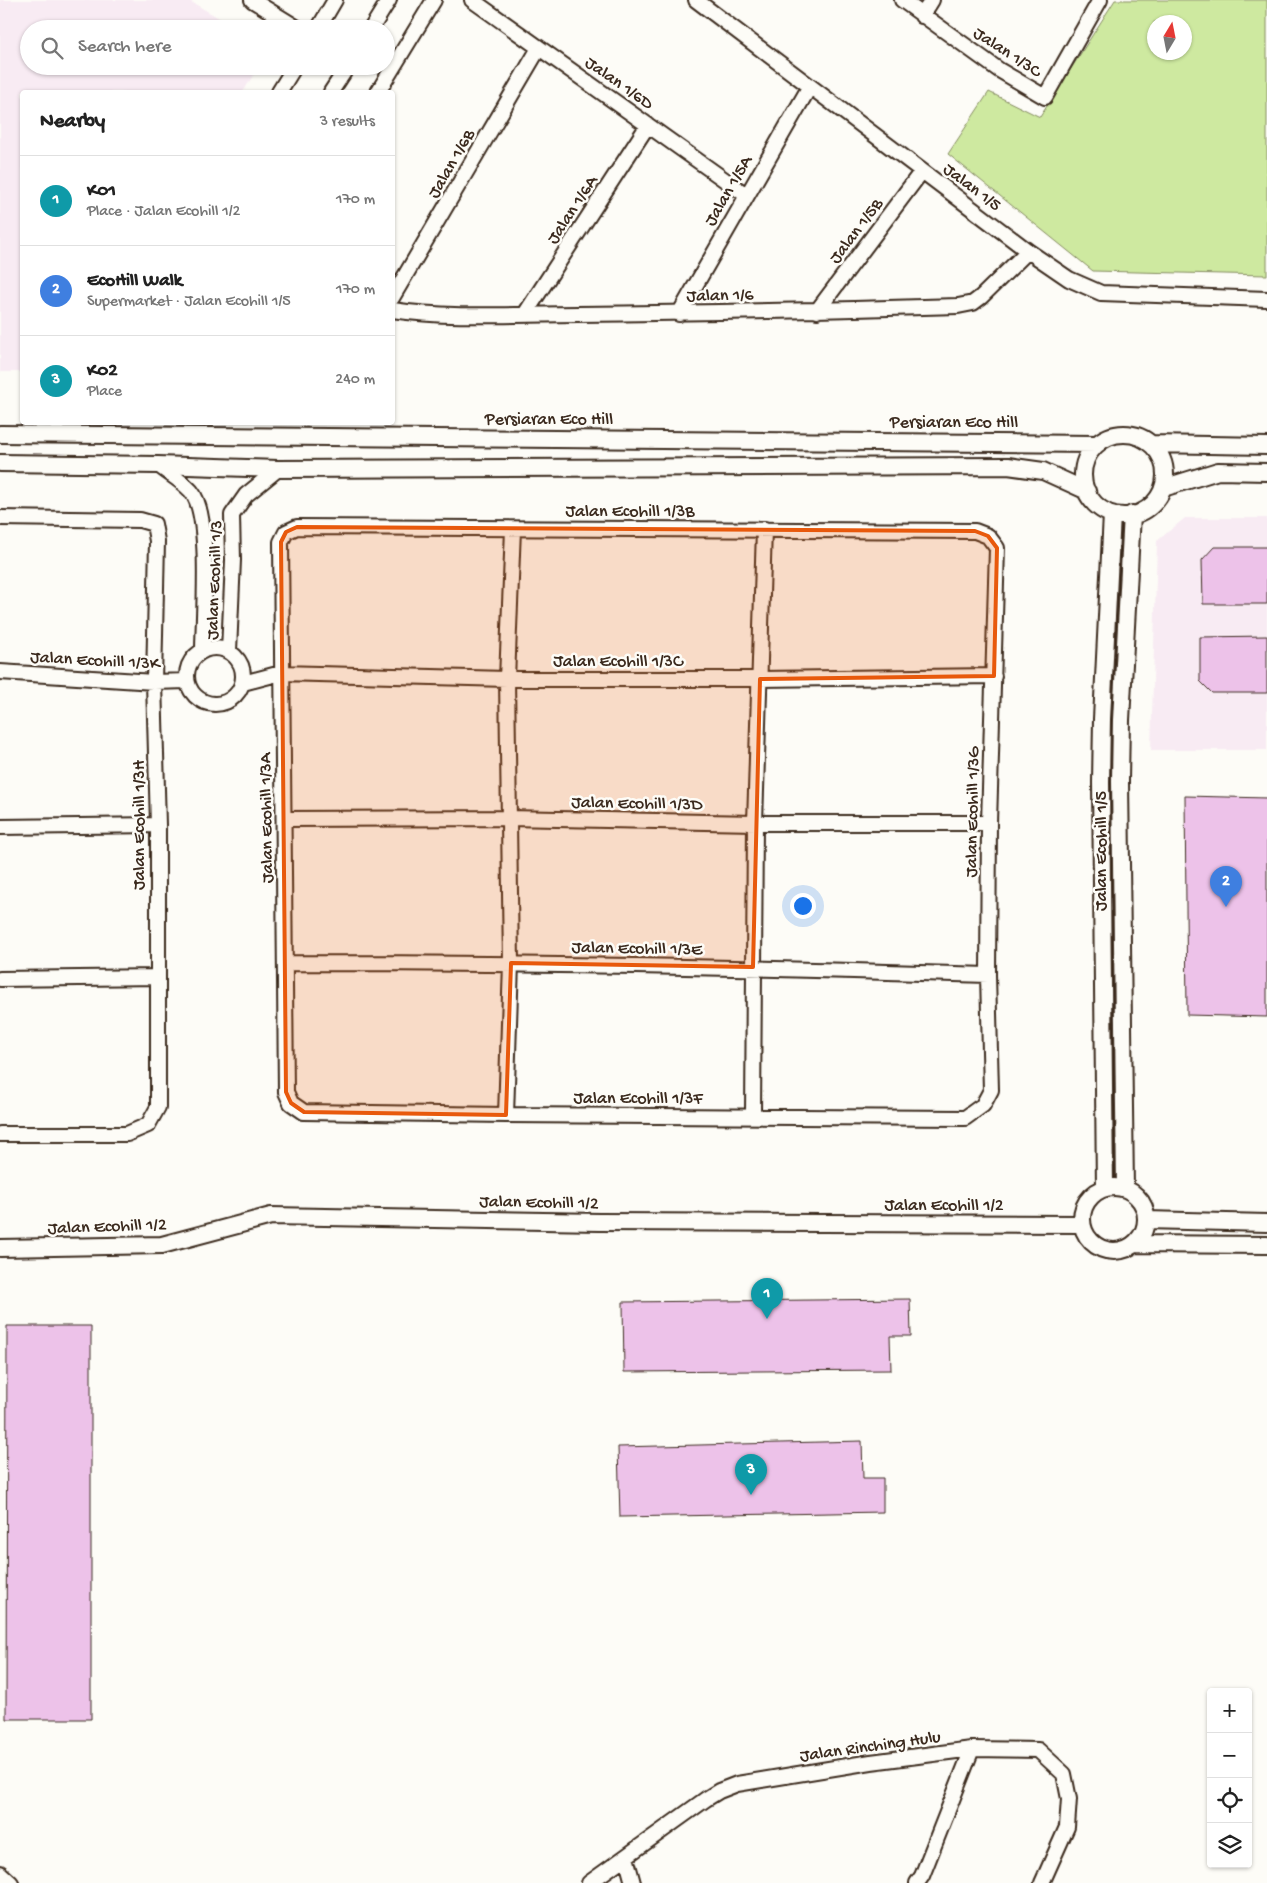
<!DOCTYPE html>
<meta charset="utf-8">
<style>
body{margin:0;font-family:"Gochi Hand",sans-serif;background:#f6f6f6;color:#222}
.controls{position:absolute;right:15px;bottom:15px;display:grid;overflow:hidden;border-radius:5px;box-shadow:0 1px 4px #0004}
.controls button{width:45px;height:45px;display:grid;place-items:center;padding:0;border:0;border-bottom:1px solid #e0e0e0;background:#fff;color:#222;font:25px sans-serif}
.compass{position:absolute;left:1147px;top:15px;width:45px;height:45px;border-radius:50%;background:#fff;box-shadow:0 1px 4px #0004;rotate:10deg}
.you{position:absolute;left:802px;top:905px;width:18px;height:18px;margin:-12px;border:4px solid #fff;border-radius:50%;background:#1a73e8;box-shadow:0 0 0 8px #1a73e833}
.badge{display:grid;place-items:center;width:32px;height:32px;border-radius:50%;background:#ea580c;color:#fff;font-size:16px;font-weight:700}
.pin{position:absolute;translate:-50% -41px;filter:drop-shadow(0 1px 2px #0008)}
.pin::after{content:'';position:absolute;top:26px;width:18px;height:15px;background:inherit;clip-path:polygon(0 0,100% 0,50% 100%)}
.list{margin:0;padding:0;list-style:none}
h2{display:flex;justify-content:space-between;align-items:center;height:65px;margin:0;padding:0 20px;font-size:21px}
h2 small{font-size:16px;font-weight:400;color:#767676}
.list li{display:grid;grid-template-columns:32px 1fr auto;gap:15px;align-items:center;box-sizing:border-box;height:90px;padding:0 20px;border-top:1px solid #e0e0e0}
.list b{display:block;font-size:19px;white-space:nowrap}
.list p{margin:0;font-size:16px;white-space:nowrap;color:#767676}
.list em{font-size:16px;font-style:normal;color:#767676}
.icon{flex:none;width:28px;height:28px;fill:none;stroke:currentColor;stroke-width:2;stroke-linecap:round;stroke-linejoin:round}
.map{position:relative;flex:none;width:1267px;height:1883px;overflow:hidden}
.search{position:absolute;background:#fff;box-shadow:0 1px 4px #0004;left:20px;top:20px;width:375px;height:55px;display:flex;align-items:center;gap:12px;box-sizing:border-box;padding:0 18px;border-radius:28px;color:#767676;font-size:19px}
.panel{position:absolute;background:#fff;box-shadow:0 1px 4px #0004;left:20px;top:90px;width:375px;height:335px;border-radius:5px}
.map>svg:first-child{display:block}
.built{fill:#f8ebf3}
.green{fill:#cee9a0;stroke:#848a5f;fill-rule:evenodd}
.building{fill:#edc2e9;stroke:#3b2a1e}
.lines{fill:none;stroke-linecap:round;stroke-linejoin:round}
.minor-casing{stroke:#3b2a1e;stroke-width:18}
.tertiary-casing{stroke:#3b2a1e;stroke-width:20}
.minor{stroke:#fdfcf7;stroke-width:14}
.tertiary{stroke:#fdfcf7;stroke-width:16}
.marked{fill:#e8590c;fill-opacity:0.2;stroke:#e8590c;stroke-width:4;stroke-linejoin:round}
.labels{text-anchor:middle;stroke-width:5;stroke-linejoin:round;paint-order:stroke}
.street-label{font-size:18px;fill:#3b2a1e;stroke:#fdfcf7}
</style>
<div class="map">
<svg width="1267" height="1883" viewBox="0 0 1267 1883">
<rect width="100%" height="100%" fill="#fdfcf7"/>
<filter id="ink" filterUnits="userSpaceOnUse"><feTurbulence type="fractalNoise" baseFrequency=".02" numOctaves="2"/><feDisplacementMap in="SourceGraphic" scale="10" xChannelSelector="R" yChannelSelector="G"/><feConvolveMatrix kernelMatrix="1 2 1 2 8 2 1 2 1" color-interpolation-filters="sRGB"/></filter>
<g filter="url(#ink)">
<!-- built -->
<path class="built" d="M0 0H188L238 29H29V66H259L243 92H22V372H0Z
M1185 518H1267V750H1151L1157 541Z"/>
<!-- green -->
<path class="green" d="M1115 0H1267V275L1093 271 948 154 989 92 1040 117ZM1154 22H1184V52H1154Z"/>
<!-- building -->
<path class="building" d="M1214 547H1267V604H1203L1202 560Z
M1267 636V693H1212L1200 681V637Z
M1185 796 1267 798V1017L1187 1015Z
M910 1299 911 1336H890L891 1370 624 1372 623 1302Z
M7 1326H91V1719H6Z
M862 1441 863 1478H883V1512L620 1517 618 1447Z"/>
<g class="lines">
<!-- minor casing -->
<g class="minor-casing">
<path id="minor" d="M252 0 299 29
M472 0 746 195
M696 0 1028 251 1069 279 1101 293 1267 299
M902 0 999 70 1045 97 1100 0
M922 16 932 0
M318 29 335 0
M371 29 389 0
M279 92 295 66
M331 92 348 66
M378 92 434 0
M392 298 539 48
M392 310C453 319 517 314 578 314 705 313 831 310 958 306L973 303 981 297 1028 251
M817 311 922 171
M525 314 648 125
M679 314 810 86
M158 465C168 473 182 481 191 491 212 515 203 617 203 651
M0 518 140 520 154 524 157 541 154 682 158 825V1107L148 1125 127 1134H0
M297 527 975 531 988 536 997 548 989 823 988 975 991 1090 983 1105 965 1118 506 1115 304 1112 291 1103 286 1092C286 908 281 725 281 542L286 532Z
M187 676a28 28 0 1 1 56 0a28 28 0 1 1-56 0Z
M229 651 233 560 232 515 246 495 278 469
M0 672 154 682 187 681
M243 683 281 673 507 679H760L994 676
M284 819 508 818 755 823H989
M0 827 158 825
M286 963C520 963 754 967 988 975
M0 979 158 977
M506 1115 511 963 507 679 513 529
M753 1116 755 823 764 529
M626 1857 633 1883
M0 1873 11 1883
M589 1883 706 1799 719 1791 737 1784 871 1762 972 1749 1038 1750 1064 1774 1069 1799 1067 1827 1042 1883
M917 1883 922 1876 972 1749"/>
</g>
<!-- tertiary casing -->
<g class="tertiary-casing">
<path id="tertiary" d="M0 434 1097 444
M1083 475a41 41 0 1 1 82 0a41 41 0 1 1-82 0Z
M1151 444 1267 446
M0 463 158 465 278 469 1008 466 1043 471 1087 491
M1163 488 1218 471 1267 472
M1082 1219a32 32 0 1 1 64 0a32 32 0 1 1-64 0Z
M1105 1188 1101 783 1102 719 1112 514
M1125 1188 1120 781 1121 720 1132 514
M1146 1220 1267 1223
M1134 1244 1267 1245
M0 1248 162 1245 271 1216 599 1222 1082 1224"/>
</g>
<!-- minor -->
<use href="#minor" class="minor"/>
<!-- tertiary -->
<use href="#tertiary" class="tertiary"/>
</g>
</g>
<!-- marked area -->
<path class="marked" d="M297 527 975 531 988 536 997 548 994 676 760 679 753 967 511 963 506 1115 304 1112 291 1103 286 1092 281 542 286 532Z"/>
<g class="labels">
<!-- street labels -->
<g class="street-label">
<text transform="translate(1008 51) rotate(33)" y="6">Jalan 1/3C</text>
<text transform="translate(620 82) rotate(35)" y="6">Jalan 1/6D</text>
<text transform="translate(450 163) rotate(-60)" y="6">Jalan 1/6B</text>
<text transform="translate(973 186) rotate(37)" y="6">Jalan 1/5</text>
<text transform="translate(727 190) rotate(-60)" y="6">Jalan 1/5A</text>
<text transform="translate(571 209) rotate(-57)" y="6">Jalan 1/6A</text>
<text transform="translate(855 230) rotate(-53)" y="6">Jalan 1/5B</text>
<text transform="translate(720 294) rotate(-1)" y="6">Jalan 1/6</text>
<text x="549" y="424">Persiaran Eco Hill</text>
<text x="954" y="427">Persiaran Eco Hill</text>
<text x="630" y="516">Jalan Ecohill 1/3B</text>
<text transform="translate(213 580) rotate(-88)" y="6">Jalan Ecohill 1/3</text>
<text transform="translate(95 659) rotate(3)" y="6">Jalan Ecohill 1/3K</text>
<text x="618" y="666">Jalan Ecohill 1/3C</text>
<text transform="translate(637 802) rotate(1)" y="6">Jalan Ecohill 1/3D</text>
<text transform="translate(971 812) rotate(-89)" y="6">Jalan Ecohill 1/3G</text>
<text transform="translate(265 818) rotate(-91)" y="6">Jalan Ecohill 1/3A</text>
<text transform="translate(138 825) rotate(-90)" y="6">Jalan Ecohill 1/3H</text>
<text transform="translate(1100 851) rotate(-90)" y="6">Jalan Ecohill 1/5</text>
<text transform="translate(637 947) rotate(1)" y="6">Jalan Ecohill 1/3E</text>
<text x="638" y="1103">Jalan Ecohill 1/3F</text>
<text transform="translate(539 1201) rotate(1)" y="6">Jalan Ecohill 1/2</text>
<text x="944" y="1210">Jalan Ecohill 1/2</text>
<text transform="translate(107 1225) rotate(-2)" y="6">Jalan Ecohill 1/2</text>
<text transform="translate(870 1745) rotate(-8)" y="6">Jalan Rinching Hulu</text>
</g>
</g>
</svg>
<div class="controls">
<button>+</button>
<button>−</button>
<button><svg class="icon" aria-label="locate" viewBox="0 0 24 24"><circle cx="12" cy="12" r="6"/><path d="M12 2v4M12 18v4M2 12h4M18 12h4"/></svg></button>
<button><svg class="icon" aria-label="layers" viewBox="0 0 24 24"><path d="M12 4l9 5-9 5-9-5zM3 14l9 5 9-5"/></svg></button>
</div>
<svg class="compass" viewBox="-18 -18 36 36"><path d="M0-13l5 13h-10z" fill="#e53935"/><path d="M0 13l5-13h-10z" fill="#767676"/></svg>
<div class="you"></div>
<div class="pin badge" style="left:767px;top:1319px;background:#0f9aa8">1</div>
<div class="pin badge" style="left:1226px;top:907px;background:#3f7fe0">2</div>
<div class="pin badge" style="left:751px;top:1495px;background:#0f9aa8">3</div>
<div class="search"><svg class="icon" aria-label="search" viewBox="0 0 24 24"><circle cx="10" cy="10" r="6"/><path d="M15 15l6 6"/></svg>Search here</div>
<section class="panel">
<h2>Nearby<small>3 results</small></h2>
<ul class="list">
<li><span class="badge" style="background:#0f9aa8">1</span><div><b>K01</b><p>Place · Jalan Ecohill 1/2</p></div><em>170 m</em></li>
<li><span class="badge" style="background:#3f7fe0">2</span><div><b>EcoHill Walk</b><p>Supermarket · Jalan Ecohill 1/5</p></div><em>170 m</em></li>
<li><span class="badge" style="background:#0f9aa8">3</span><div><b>K02</b><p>Place</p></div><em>240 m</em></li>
</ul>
</section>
</div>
